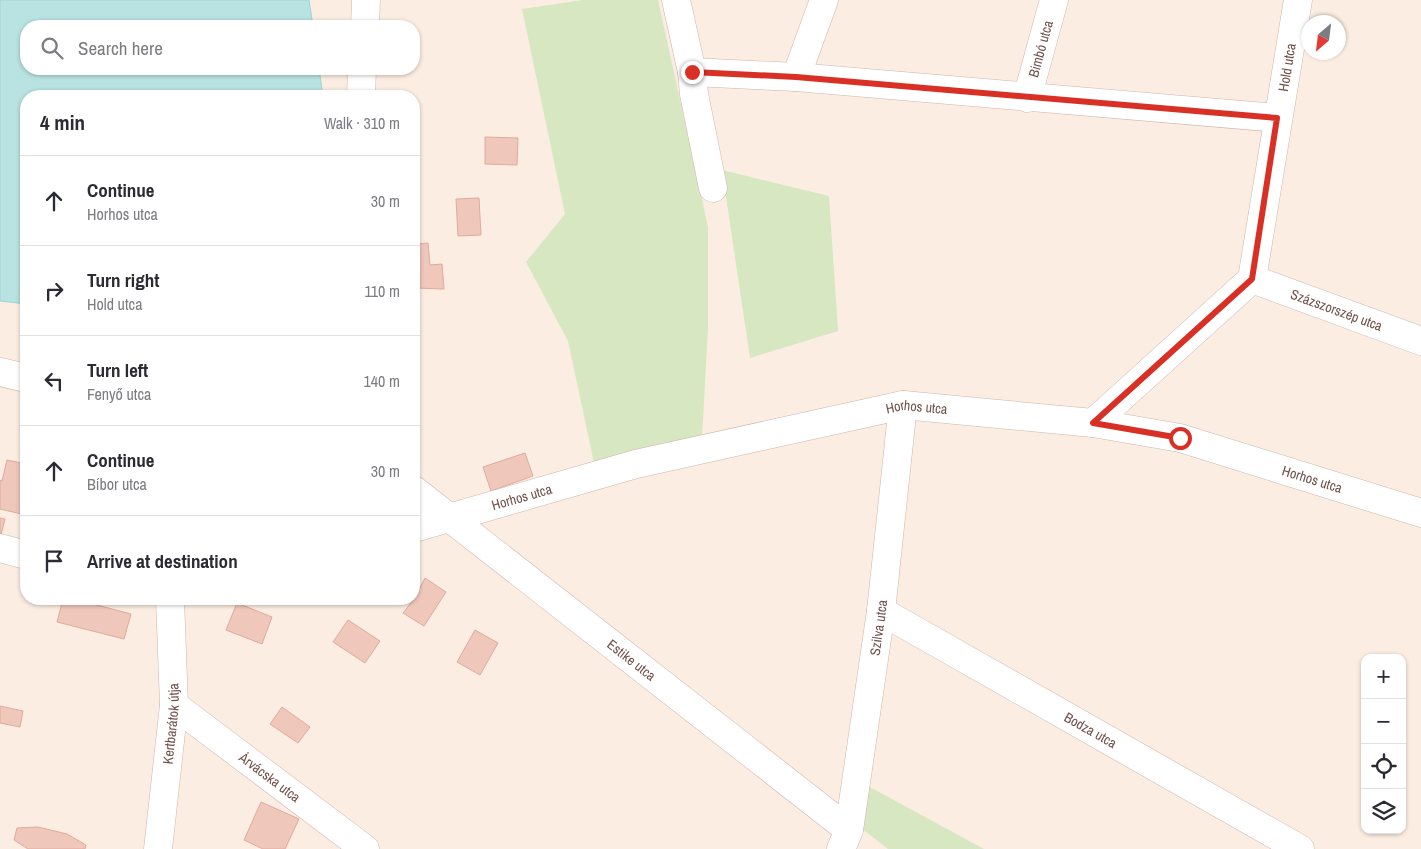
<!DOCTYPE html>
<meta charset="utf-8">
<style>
body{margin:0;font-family:"Archivo Narrow",sans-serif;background:#f2f2f3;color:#2b2b33}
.controls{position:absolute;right:15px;bottom:15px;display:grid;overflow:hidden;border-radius:10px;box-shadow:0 1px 4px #0004}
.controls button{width:45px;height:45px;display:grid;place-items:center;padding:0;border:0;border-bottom:1px solid #e1e1e2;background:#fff;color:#2b2b33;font:25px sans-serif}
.compass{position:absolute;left:1301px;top:15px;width:45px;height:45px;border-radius:50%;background:#fff;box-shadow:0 1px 4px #0004;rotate:208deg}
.stop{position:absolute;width:15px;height:15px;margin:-11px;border:4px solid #d93025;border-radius:50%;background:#fff}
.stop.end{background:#d93025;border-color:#fff;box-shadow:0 1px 5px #0008}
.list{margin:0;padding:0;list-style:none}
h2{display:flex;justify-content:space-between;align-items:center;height:65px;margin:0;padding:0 20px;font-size:21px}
h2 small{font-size:16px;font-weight:400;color:#7c7c81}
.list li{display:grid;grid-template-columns:32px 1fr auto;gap:15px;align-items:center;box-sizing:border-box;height:90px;padding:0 20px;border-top:1px solid #e1e1e2}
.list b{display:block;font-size:19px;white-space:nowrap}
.list p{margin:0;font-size:16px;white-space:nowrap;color:#7c7c81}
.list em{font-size:16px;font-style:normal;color:#7c7c81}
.icon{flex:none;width:28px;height:28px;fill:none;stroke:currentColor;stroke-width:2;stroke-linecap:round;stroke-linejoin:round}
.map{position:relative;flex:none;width:1421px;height:849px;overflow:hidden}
.search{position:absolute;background:#fff;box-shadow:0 1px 4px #0004;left:20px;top:20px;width:400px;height:55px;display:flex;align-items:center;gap:12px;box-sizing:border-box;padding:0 18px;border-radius:20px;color:#7c7c81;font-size:19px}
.panel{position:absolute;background:#fff;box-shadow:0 1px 4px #0004;left:20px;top:90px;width:400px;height:515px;border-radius:20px}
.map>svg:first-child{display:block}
.green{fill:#d7e7c1}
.water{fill:#b8e3e2;stroke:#9fd4d3}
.building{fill:#efc7bb;stroke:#e0aa9c}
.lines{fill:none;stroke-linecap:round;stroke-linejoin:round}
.minor-casing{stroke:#cdb5ac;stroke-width:29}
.minor{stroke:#fff;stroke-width:28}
.route{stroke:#d93025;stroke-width:6}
.labels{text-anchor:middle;stroke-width:4;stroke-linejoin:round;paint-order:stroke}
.street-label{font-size:14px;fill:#71514a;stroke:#fef1e7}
</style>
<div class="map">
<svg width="1421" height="849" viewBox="0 0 1421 849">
<rect width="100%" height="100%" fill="#fbede2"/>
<!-- green -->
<path class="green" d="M583 0H658L708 227V329L702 438 594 463 568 341 526 262 565 214 522 9Z
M722 170 829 196 838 331 750 358Z
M868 786 984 849H888L857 825Z"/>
<!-- water -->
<path class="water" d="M0 0H309L313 26H26V69H319L323 96H26V304L0 301Z"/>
<!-- building -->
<path class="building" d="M485 137 518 138 517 165 485 164Z
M479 198 481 235 458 236 456 199Z
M428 243 430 265 442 264 444 289 414 288V255H418L417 244Z
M525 453 533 476 491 491 483 467Z
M7 460 26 464V515L0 509V480L2 481Z
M0 518 5 519 1 535H0Z
M425 578 446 592 424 626 403 613 414 599Z
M63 599H74L131 614 124 639 57 622Z
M237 603 272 617 262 644 226 630Z
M348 620 380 641 365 663 333 642Z
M475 630 498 643 480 675 457 662Z
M0 706 23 711 20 727 0 723Z
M282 707 310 727 298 743 270 724Z
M261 802 299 819 285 849H263L244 840Z
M38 827 67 834 86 845 85 849H28L14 840 17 828Z"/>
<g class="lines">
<!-- minor casing -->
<g class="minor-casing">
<g id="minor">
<path d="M676 0 692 72 796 77 1277 118"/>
<path d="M365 26 366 0"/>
<path d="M692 72 694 94 713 188"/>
<path d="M796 77 824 0"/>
<path d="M361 96 362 69"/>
<path id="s1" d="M1027 98 1054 0"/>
<path id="s2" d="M1252 279 1421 341"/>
<path d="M0 372 26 378"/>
<path id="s3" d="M1093 423 1252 279 1298 0"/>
<path id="s4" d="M414 490 849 830"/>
<path id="s5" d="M414 528 636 464 903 405 1093 423 1180 438 1421 513"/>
<path d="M0 548 26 555"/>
<path id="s6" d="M881 611 1300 849"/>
<path id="s7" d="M174 705 365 849"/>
<path id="s8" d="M158 849 174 705 170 599"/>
<path id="s9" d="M841 849 849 830 881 611 903 405"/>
</g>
</g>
<!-- minor -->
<use href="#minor" class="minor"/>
</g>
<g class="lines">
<!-- route -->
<path class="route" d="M692 72 796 77 1277 118 1252 279 1093 423 1180 438"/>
</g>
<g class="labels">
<!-- street labels -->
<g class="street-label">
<text dy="5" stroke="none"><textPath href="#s1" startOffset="51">Bimbó utca</textPath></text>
<text dy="5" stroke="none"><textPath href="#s3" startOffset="429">Hold utca</textPath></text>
<text dy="5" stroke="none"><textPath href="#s2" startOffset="90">Százszorszép utca</textPath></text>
<text dy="5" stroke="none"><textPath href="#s5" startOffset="518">Horhos utca</textPath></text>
<text dy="5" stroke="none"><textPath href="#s5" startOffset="922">Horhos utca</textPath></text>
<text dy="5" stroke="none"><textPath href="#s5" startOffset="112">Horhos utca</textPath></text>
<text dy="5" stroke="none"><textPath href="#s9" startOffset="225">Szilva utca</textPath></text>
<text dy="5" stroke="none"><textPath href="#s4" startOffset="276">Estike utca</textPath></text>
<text dy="5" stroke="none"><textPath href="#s8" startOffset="126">Kertbarátok útja</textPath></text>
<text dy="5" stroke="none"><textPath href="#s6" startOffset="241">Bodza utca</textPath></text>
<text dy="5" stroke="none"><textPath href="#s7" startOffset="120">Árvácska utca</textPath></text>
</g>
</g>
</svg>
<div class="controls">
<button>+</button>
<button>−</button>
<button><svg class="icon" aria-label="locate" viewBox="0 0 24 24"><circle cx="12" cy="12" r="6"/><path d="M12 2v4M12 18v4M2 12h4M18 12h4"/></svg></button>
<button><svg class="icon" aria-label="layers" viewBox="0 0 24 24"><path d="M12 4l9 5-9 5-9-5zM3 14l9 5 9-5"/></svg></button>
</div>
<svg class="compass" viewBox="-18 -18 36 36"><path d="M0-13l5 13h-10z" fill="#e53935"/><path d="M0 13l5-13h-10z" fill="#7c7c81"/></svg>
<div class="stop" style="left:1180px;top:438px"></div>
<div class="stop end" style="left:692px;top:72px"></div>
<div class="search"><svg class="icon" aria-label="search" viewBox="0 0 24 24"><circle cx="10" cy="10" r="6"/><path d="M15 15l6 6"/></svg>Search here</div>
<section class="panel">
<h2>4 min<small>Walk · 310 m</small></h2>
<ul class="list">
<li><svg class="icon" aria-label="ahead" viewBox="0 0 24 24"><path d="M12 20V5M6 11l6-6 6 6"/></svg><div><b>Continue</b><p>Horhos utca</p></div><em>30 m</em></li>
<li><svg class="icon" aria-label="right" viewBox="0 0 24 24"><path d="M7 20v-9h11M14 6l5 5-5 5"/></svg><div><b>Turn right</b><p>Hold utca</p></div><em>110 m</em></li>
<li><svg class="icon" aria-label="left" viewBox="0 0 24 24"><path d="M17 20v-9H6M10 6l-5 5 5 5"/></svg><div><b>Turn left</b><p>Fenyő utca</p></div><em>140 m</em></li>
<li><svg class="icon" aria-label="ahead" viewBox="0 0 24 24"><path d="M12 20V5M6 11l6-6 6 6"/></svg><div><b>Continue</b><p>Bíbor utca</p></div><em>30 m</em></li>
<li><svg class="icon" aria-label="arrive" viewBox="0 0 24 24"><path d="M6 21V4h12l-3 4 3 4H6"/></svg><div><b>Arrive at destination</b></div></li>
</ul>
</section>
</div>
